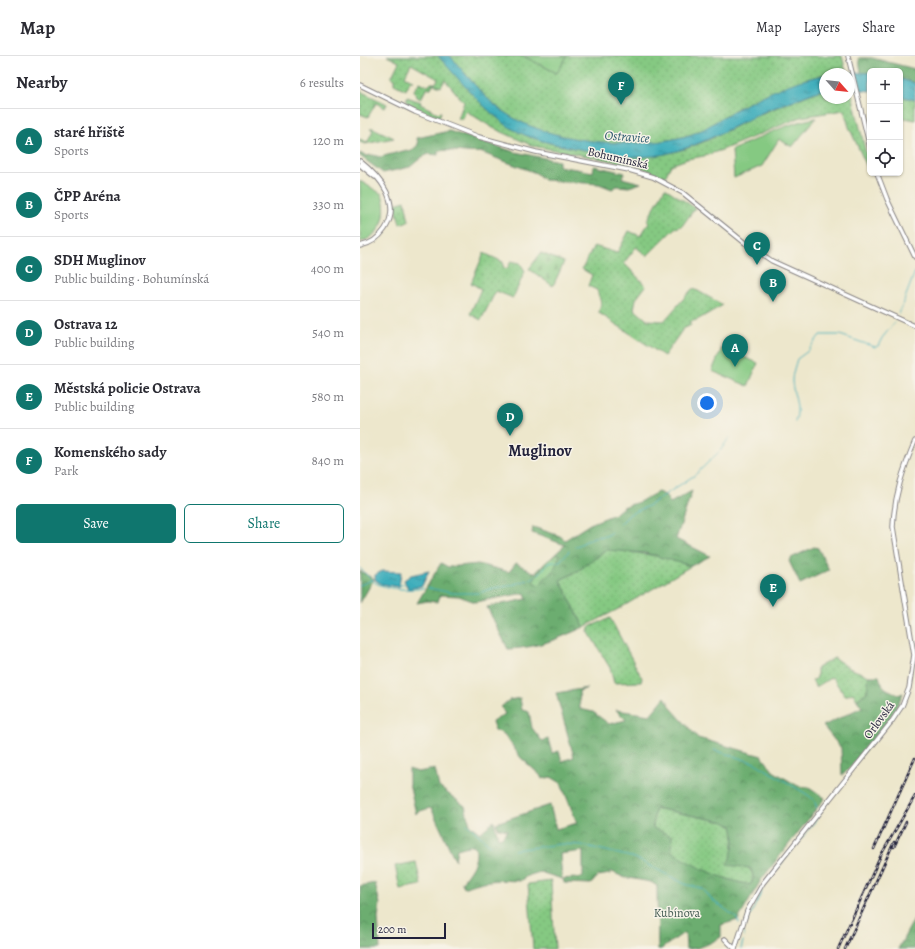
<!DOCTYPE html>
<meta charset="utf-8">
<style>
body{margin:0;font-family:Alegreya,serif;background:#f7f7f7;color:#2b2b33}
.controls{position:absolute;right:12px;top:12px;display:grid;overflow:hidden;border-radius:6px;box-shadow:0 1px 3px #0004}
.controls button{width:36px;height:36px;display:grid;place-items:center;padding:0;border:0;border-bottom:1px solid #e1e1e2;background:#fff;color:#2b2b33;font:20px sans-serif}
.compass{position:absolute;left:459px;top:12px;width:36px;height:36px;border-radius:50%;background:#fff;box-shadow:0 1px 3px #0004;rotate:117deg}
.scale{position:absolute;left:12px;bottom:10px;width:74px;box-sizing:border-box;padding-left:4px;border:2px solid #22223b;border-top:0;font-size:11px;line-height:14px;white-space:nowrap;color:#22223b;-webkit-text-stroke:3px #f7f3e8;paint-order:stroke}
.you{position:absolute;left:347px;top:347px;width:14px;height:14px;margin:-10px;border:3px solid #fff;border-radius:50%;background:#1a73e8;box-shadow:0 0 0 6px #1a73e833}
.badge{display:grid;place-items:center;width:26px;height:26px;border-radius:50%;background:#0f766e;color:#fff;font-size:13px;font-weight:700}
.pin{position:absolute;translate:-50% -33px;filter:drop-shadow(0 1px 2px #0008)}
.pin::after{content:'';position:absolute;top:21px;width:14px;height:12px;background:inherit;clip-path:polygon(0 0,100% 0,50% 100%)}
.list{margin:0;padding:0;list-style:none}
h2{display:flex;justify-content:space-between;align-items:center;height:52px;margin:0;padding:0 16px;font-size:17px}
h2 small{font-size:13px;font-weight:400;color:#7c7c81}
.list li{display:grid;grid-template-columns:26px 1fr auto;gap:12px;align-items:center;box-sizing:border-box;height:64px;padding:0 16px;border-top:1px solid #e1e1e2}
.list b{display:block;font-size:15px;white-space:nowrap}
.list p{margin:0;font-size:13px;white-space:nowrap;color:#7c7c81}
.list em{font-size:13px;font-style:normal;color:#7c7c81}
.actions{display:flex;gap:8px;padding:12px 16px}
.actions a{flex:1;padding:9px 0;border:1px solid #0f766e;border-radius:6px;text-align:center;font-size:14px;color:#0f766e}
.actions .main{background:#0f766e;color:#fff}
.icon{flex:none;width:22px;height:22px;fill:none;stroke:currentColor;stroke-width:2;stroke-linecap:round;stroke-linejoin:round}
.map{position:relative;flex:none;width:555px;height:893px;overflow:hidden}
header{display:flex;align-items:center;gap:24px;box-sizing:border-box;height:56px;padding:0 20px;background:#fff;border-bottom:1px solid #e1e1e2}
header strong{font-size:19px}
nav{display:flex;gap:22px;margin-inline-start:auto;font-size:14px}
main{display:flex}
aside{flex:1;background:#fff}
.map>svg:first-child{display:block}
.grass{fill:url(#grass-dots);stroke:#54765e}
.forest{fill:url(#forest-crowns);stroke:#476856;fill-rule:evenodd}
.wetland{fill:url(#wetland-marsh);stroke:#54765e}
.cemetery{fill:url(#cemetery-stones);stroke:#54765e}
.garden{fill:#85c982;stroke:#54765e}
.water{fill:url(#water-ripples);stroke:#30687b}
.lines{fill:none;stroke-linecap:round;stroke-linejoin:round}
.stream{stroke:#3eadbb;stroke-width:1}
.secondary-casing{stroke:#888484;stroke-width:5.5}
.secondary{stroke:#fff;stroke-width:3.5}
.rail-casing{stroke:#22223b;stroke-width:2.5}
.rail{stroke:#f7f3e8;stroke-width:1;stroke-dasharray:3;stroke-linecap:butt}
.labels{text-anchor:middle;stroke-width:3;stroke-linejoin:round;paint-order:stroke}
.street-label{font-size:12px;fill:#22223b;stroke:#f7f3e8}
.park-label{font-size:12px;fill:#455c54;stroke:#f7f3e8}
.water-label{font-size:13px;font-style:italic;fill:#2d5a6e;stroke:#f7f3e8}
.district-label{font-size:16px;font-weight:bold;fill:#22223b;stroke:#f7f3e8}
</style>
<header>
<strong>Map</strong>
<nav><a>Map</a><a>Layers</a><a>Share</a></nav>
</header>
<main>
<aside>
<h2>Nearby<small>6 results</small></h2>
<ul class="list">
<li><span class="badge">A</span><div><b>staré hřiště</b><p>Sports</p></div><em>120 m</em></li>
<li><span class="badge">B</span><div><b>ČPP Aréna</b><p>Sports</p></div><em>330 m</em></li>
<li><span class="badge">C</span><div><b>SDH Muglinov</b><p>Public building · Bohumínská</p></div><em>400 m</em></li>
<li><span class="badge">D</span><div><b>Ostrava 12</b><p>Public building</p></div><em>540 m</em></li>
<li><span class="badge">E</span><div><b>Městská policie Ostrava</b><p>Public building</p></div><em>580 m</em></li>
<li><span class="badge">F</span><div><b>Komenského sady</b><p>Park</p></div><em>840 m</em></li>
</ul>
<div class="actions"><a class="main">Save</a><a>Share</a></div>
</aside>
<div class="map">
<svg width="555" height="893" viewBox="0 0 555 893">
<defs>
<pattern id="grass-dots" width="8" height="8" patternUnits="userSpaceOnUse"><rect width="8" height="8" fill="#85c982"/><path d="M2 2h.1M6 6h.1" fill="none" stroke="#73ac71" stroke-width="1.8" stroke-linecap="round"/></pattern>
<pattern id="forest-crowns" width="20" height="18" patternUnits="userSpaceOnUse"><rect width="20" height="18" fill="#6cad70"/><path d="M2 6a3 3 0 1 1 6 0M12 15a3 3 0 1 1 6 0" fill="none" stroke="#588c5d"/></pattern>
<pattern id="wetland-marsh" width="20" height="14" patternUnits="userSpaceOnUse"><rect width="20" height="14" fill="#85c982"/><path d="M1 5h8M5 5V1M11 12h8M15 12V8" fill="none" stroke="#73ac71"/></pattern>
<pattern id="cemetery-stones" width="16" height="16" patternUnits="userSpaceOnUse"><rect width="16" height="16" fill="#85c982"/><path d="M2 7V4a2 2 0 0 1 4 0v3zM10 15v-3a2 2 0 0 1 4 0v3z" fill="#73ac71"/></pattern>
<pattern id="water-ripples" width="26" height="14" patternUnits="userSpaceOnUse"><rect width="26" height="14" fill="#3eadbb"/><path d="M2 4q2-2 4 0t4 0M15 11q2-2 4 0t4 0" fill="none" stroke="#348c99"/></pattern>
</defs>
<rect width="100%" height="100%" fill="#f7f3e8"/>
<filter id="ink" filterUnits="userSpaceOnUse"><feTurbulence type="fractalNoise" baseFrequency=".025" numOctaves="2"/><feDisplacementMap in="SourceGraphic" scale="8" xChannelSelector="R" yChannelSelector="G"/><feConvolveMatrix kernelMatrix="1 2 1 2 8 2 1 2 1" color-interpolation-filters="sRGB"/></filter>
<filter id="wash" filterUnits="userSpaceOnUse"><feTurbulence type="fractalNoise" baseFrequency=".012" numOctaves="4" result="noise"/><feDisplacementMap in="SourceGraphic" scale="16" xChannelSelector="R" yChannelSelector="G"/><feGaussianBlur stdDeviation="0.9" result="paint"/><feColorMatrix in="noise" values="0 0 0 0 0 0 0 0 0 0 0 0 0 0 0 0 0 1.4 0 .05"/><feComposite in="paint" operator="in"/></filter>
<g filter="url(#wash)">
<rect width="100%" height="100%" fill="#ede7cc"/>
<!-- grass -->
<path class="grass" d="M27 0H78L125 50 165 79 189 87 252 99 303 98 325 93 346 85 400 58 458 35 465 34V42H489V33L491 34 510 114 508 113 489 71 484 54 441 61 362 94 344 100 327 103 311 109 305 121 275 109 173 90 133 72 106 55 102 63H98L104 46 85 24 81 31 73 28 71 32 66 33 61 43 57 41 54 34 60 26 68 30 71 27H76L78 23 51 8 45 20 54 25H50L46 34 34 28V23L31 22 39 6Z
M90 0H163L197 17 207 0H482L486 16C480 17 471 16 465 18 435 26 405 38 376 53 365 59 354 68 343 74 293 97 196 89 149 60 126 46 108 20 90 0Z
M0 35 27 48 25 52 16 47 8 61 0 58Z
M540 40 555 44V64L540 61Z
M47 41 61 46 60 48 78 57 81 56 79 61 46 48Z
M10 72H13L34 82 5 88 0 86V83L7 87 13 74Z
M305 132 335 152 322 170 315 172 287 200 276 191 264 207 286 230 276 243 274 253 287 264 304 265 332 233 338 235 363 249 337 264 329 266 331 269 323 273 304 300 239 257 241 247 237 234 228 230 232 219 222 213 234 190 257 197 269 175 280 180 289 167 287 165Z
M45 145 49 165 40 168 35 148Z
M124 197 143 206V211L147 213 151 205 160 207 165 215 153 242 136 235 121 264 110 258 121 233 111 227Z
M250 493 304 501 331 510 262 551 224 571 200 524 218 515 246 494Z
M250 562 282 622 281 626 254 627 250 612 228 575 229 571Z
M474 602 489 612 509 620 507 636 497 644 493 637 485 640 472 621 456 631 452 625 457 622V612Z
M294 752 365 766 372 770 374 776 372 799C382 807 400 815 390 829 367 824 326 811 310 794 304 787 299 779 293 772Z
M56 806 61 829 40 833 35 810Z
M191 825 195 893H173L168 828Z"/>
<!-- forest -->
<path class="forest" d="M499 2H512L555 13V27L540 23V15H510V17H501Z
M89 75 155 96 199 105V110L233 116 234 110 265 117 262 122 281 127 269 131 257 130 252 133 239 128 184 124 176 117 120 96C107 98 92 93 78 95V99L69 98 62 101 50 111 23 117 0 100V97L5 100 13 99 20 101 47 94 50 96 58 89 57 82Z
M332 435 316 483 350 500 331 510 285 497 246 494 218 515 200 524 224 571C198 583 177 592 148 593L127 551 167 543 165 537 115 546 99 540 80 539 78 546 68 545 57 547 81 507 88 511 118 508 149 516 156 507 175 517 205 489 172 477 173 471 200 480 205 484 230 468 255 458 263 451 279 446 298 436 305 439 310 447Z
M454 491 458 492 469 514 440 528 429 505 431 502Z
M0 515 14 523 0 547Z
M509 620H519C523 635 528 632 538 639L543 637C531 666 503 698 482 720L481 692 463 670 502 651 497 644 507 636Z
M228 632 219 635 220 653 233 656 249 668 266 664 256 654 290 659 305 641 312 653 338 682 402 700 413 715 438 730 449 731 465 742 401 824 378 864 361 869V881C349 888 340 893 326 893L325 876 301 893H298L297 830 291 826 263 821 250 815V818L238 820 231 828 204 827 203 823 223 821V795L200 798 202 823 180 816 167 820 160 825C138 824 128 823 106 831H103L102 826C110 815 119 805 115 790L112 789 97 793 95 804 72 754 70 752 57 756 56 758 49 727V713L58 716 75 713 79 731 105 750 110 769 120 777 134 765 138 782 142 781 148 774 138 772 136 767 190 749 196 773 217 767 201 727 191 721 182 723 180 719 161 702 144 678 135 674 132 666 145 658 141 651 149 644 160 642 162 654 169 656 172 672 182 685 188 683 192 697 199 695 202 705 214 701 196 637ZM295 752 365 766 372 770C376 783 373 798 367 809L390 812C394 819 394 823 390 829 362 823 334 811 311 795L312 780 293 772Z
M15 827 20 848 18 862 20 893H0V830Z
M555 861V893H538Z"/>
<!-- wetland -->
<path class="wetland" d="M196 498 200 499 194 513 179 529 173 526 185 507Z"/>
<!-- cemetery -->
<path class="cemetery" d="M181 197 204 206 193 230 169 213Z"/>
<!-- garden -->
<path class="garden" d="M163 0H207L197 17Z
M456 62 432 91 419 83 402 110 374 122 372 94C399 82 426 67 456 62Z
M0 125 22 138C29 158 22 180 0 186Z
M362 292 398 307 388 330 352 315Z"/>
<!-- water -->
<path class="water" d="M78 0H90C108 20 126 46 150 60 195 88 295 98 344 73 354 67 364 60 375 54 403 39 433 24 465 19V34L458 35C439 42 418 50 399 58 360 77 322 101 277 101 256 101 235 96 214 92 189 87 162 82 141 65 118 47 98 22 78 0Z
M486 16 510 17V35L489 33V18H472Z
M540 23 555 27V44L540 40Z
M22 515 41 516 39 531 21 528 15 524V519Z
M69 515 62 530 48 533 44 524 51 519Z"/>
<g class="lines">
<!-- stream -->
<path class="stream" d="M539 258 555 216
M435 366C441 351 433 340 432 325 432 318 435 310 437 303L448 295 460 279H480L515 291 518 290 522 282 535 266
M215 491 234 481 246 480 251 477 270 458 288 450 335 419 360 395 369 382
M0 512 12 524
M0 529 12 524C19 533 52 535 63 532
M38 530 45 528
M68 532 93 537H119L133 532 149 530 173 522 181 516 188 507 200 505 209 495
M354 694 395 707 448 739 454 744 457 752
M107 768 130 789
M154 794 201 788 222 789 275 802 325 828 343 833 352 844 376 861 379 867
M410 822 460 759
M384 872 402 835
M383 875 384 881
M381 893 383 885"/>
</g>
</g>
<g filter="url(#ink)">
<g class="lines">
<!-- secondary casing -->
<g class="secondary-casing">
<path id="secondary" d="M488 0 510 92
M0 29 55 56 119 81 176 96 269 114 293 121 323 137 385 187 412 205 555 270
M0 105C20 121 42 147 25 173 19 182 10 188 0 190
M0 109 15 121
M517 117 527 143 555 201
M365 883 375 893
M375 893 387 855 403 827 532 665 542 650 549 632 554 599 533 471C534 440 543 414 555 385"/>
</g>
<!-- secondary -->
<use href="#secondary" class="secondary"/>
<!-- rail casing -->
<g class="rail-casing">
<path id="rail" d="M534 791 546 766
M514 793 555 702
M478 893 521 799 555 740
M485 893 534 786"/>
</g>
<!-- rail -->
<use href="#rail" class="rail"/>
</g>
</g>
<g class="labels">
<!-- street labels -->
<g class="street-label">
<text transform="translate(258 102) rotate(13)" y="4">Bohumínská</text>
<text transform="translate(519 664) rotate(-54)" y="4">Orlovská</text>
</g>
<!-- park labels -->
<g class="park-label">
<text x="317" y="861">Kubínova</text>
</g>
<!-- water labels -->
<g class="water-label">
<text transform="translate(267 80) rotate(4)" y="5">Ostravice</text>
</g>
<!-- district labels -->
<g class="district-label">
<text x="180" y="400">Muglinov</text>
</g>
</g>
</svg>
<div class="controls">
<button>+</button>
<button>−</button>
<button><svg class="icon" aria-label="locate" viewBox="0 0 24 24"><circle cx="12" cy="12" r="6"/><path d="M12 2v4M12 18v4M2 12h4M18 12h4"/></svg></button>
</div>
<svg class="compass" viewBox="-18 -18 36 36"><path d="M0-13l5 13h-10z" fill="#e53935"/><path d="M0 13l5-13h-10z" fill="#7c7c81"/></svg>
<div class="scale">200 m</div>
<div class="you"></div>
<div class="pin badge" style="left:375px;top:311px">A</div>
<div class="pin badge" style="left:413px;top:246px">B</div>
<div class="pin badge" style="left:397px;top:209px">C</div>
<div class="pin badge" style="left:150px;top:380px">D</div>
<div class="pin badge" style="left:413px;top:551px">E</div>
<div class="pin badge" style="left:261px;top:49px">F</div>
</div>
</main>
